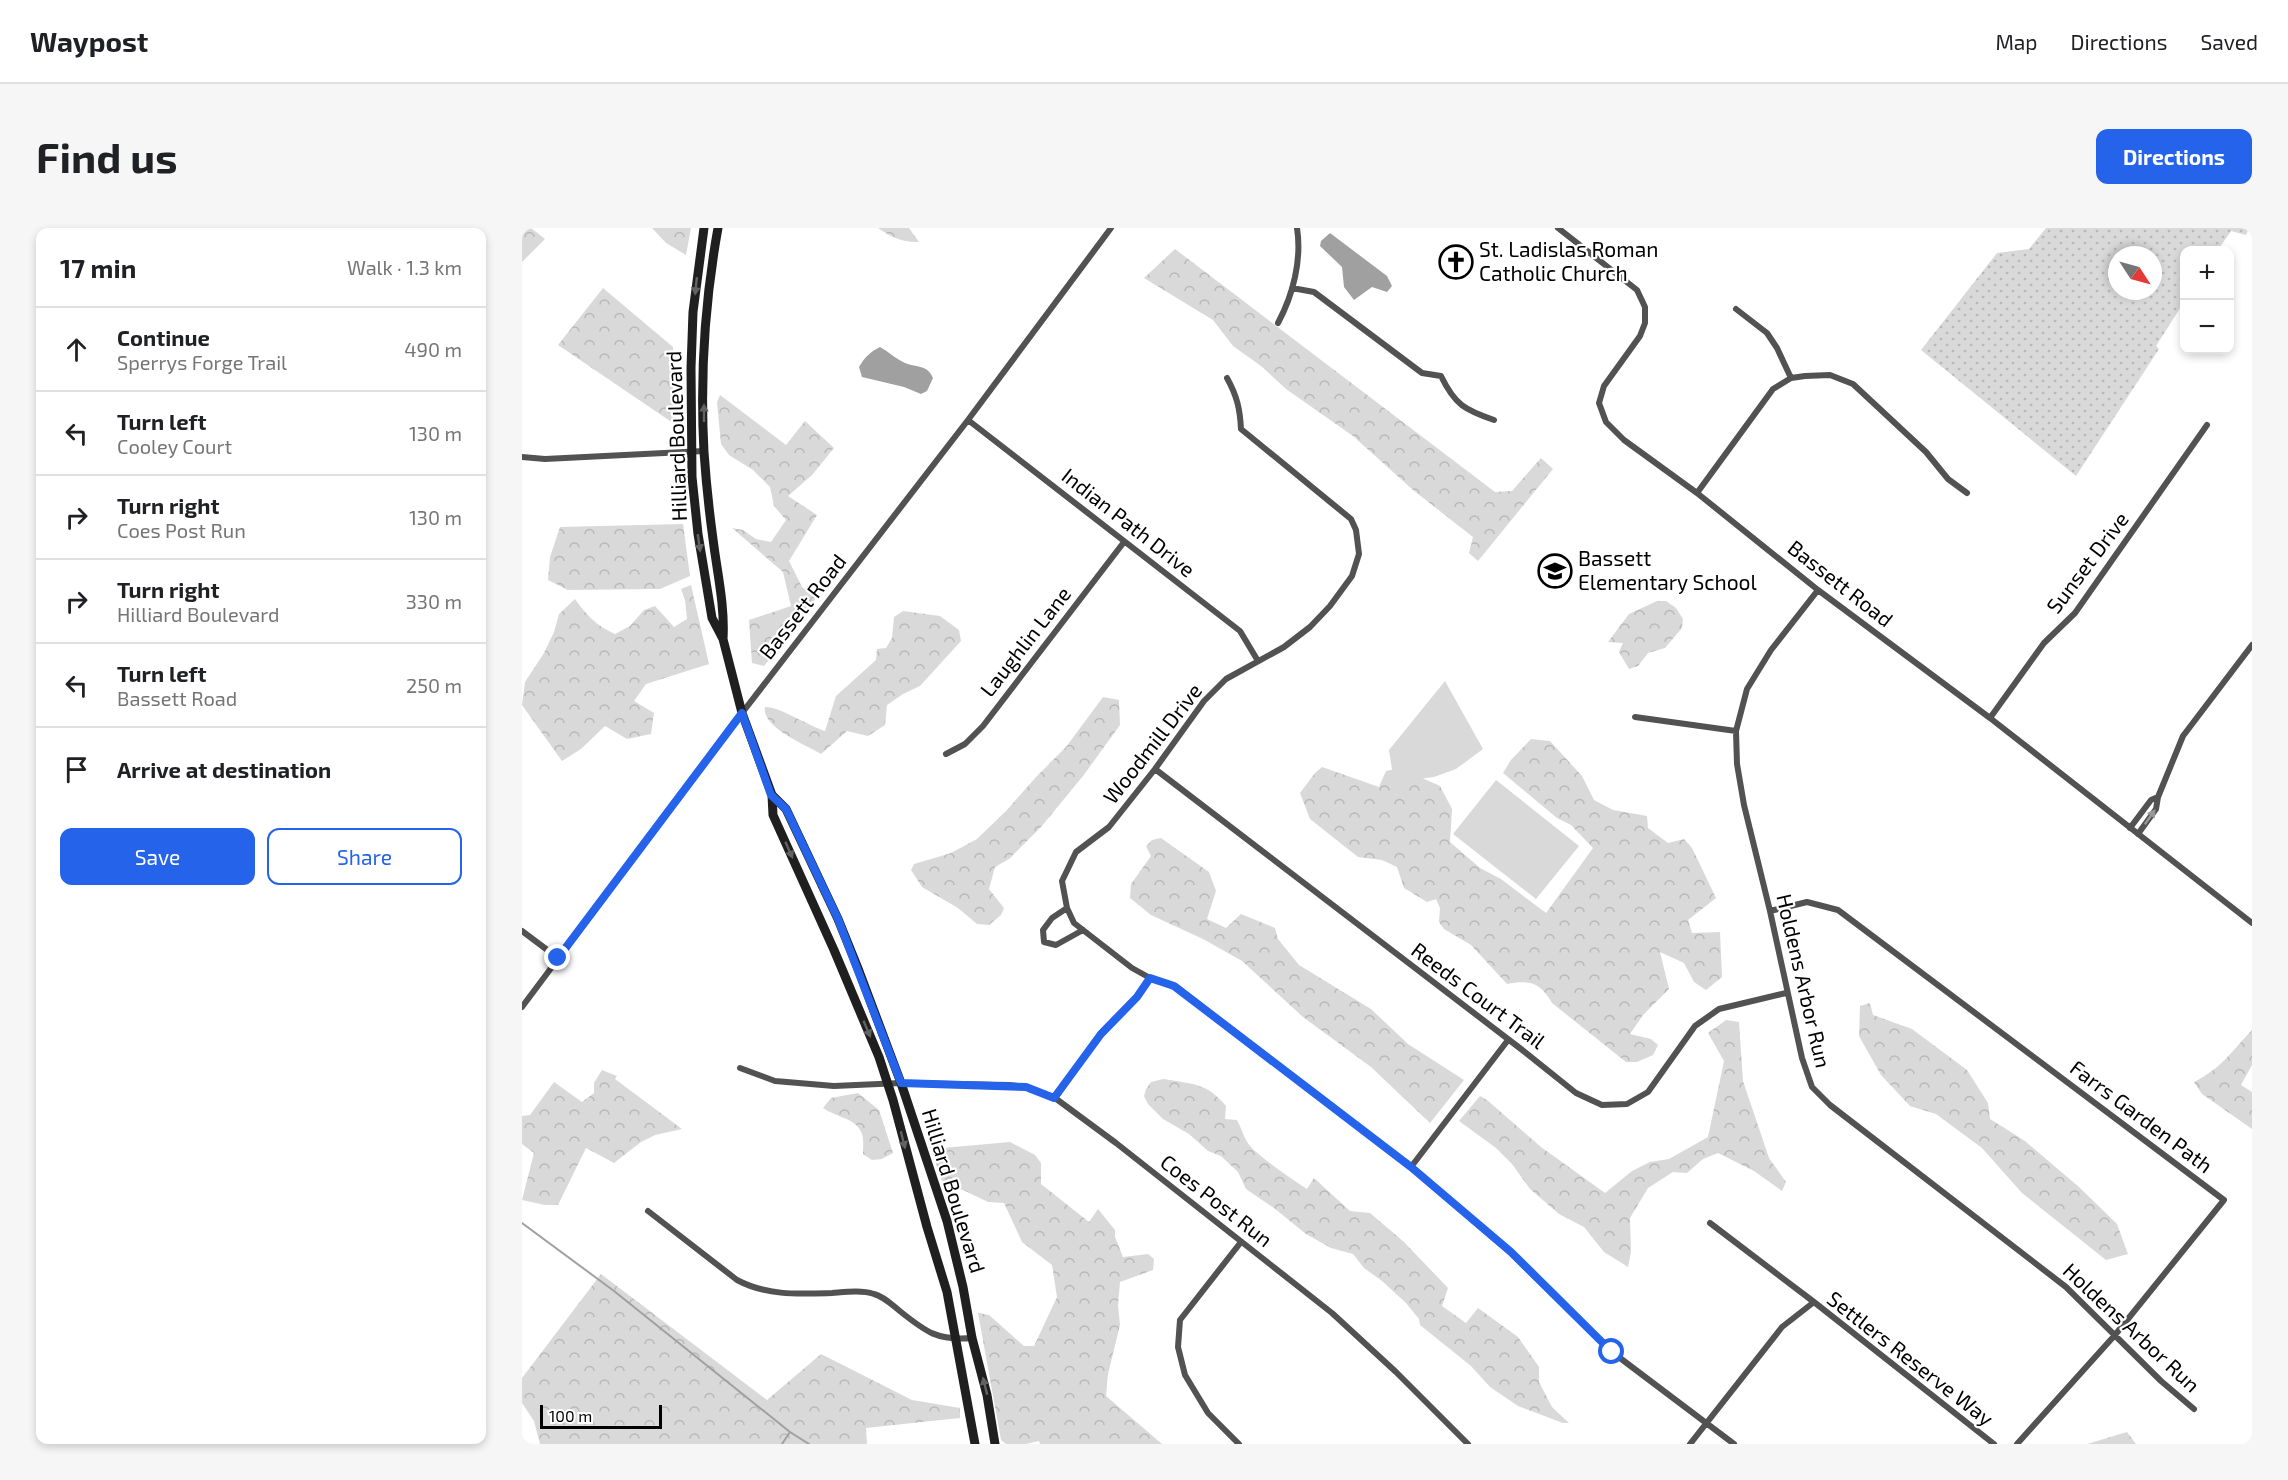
<!DOCTYPE html>
<meta charset="utf-8">
<style>
body{margin:0;font-family:"Exo 2",sans-serif;background:#f6f6f6;color:#202124}
.controls{position:absolute;right:18px;top:18px;display:grid;overflow:hidden;border-radius:12px;box-shadow:0 3px 9px #0003}
.controls button{width:54px;height:54px;display:grid;place-items:center;padding:0;border:0;border-bottom:2px solid #e0e0e0;background:#fff;color:#202124;font:30px sans-serif}
.compass{position:absolute;left:1586px;top:18px;width:54px;height:54px;border-radius:50%;background:#fff;box-shadow:0 3px 9px #0003;rotate:126deg}
.scale{position:absolute;left:18px;bottom:15px;width:122px;box-sizing:border-box;padding-left:6px;border:3px solid #000;border-top:0;font-size:16px;line-height:21px;white-space:nowrap;color:#000;-webkit-text-stroke:4px #fff;paint-order:stroke}
.stop{position:absolute;width:18px;height:18px;margin:-14px;border:4px solid #2563eb;border-radius:50%;background:#fff}
.stop.end{background:#2563eb;border-color:#fff;box-shadow:0 2px 6px #0008}
.list{margin:0;padding:0;list-style:none}
h2{display:flex;justify-content:space-between;align-items:center;height:78px;margin:0;padding:0 24px;font-size:26px}
h2 small{font-size:20px;font-weight:400;color:#757577}
.list li{display:grid;grid-template-columns:39px 1fr auto;gap:18px;align-items:center;box-sizing:border-box;height:84px;padding:0 24px;border-top:2px solid #e0e0e0}
.list b{display:block;font-size:22px;white-space:nowrap}
.list p{margin:0;font-size:20px;white-space:nowrap;color:#757577}
.list em{font-size:20px;font-style:normal;color:#757577}
.actions{display:flex;gap:12px;padding:18px 24px}
.actions a{flex:1;padding:14px 0;border:2px solid #2563eb;border-radius:12px;text-align:center;font-size:21px;color:#2563eb}
.actions .main{background:#2563eb;color:#fff}
.icon{flex:none;width:33px;height:33px;fill:none;stroke:currentColor;stroke-width:2;stroke-linecap:round;stroke-linejoin:round}
.map{position:relative;flex:none;width:1730px;height:1216px;overflow:hidden;border-radius:12px}
header{display:flex;align-items:center;gap:36px;box-sizing:border-box;height:84px;padding:0 30px;background:#fff;border-bottom:2px solid #e0e0e0}
header strong{font-size:28px}
nav{display:flex;gap:33px;margin-inline-start:auto;font-size:21px}
.intro{display:flex;align-items:center;justify-content:space-between;box-sizing:border-box;height:144px;padding:0 36px}
h1{margin:0;font-size:42px}
.button{padding:15px 27px;border-radius:12px;background:#2563eb;color:#fff;font-size:21px;font-weight:700}
main{display:flex;gap:36px;padding:0 36px}
aside{flex:1;background:#fff;border-radius:12px;box-shadow:0 3px 9px #0003}
.map>svg:first-child{display:block}
.grass{fill:url(#grass-dots);fill-rule:evenodd}
.forest{fill:url(#forest-crowns)}
.park{fill:#d9d9d9}
.water{fill:#a0a0a0}
.lines{fill:none;stroke-linecap:round;stroke-linejoin:round}
.stream{stroke:#a0a0a0;stroke-width:2}
.street{stroke:#525252;stroke-width:6}
.secondary{stroke:#1f1f1f;stroke-width:9}
.oneway{fill:#626262}
.oneway2{fill:#979797}
.route{stroke:#2563eb;stroke-width:8}
.labels{text-anchor:middle;stroke-width:4.5;stroke-linejoin:round;paint-order:stroke}
.poi-label{font-size:21px;fill:#000;stroke:#fff;text-anchor:start}
.street-label{font-size:21px;fill:#000;stroke:#fff}
</style>
<header>
<strong>Waypost</strong>
<nav><a>Map</a><a>Directions</a><a>Saved</a></nav>
</header>
<div class="intro"><h1>Find us</h1><a class="button">Directions</a></div>
<main>
<aside>
<h2>17 min<small>Walk · 1.3 km</small></h2>
<ul class="list">
<li><svg class="icon" aria-label="ahead" viewBox="0 0 24 24"><path d="M12 20V5M6 11l6-6 6 6"/></svg><div><b>Continue</b><p>Sperrys Forge Trail</p></div><em>490 m</em></li>
<li><svg class="icon" aria-label="left" viewBox="0 0 24 24"><path d="M17 20v-9H6M10 6l-5 5 5 5"/></svg><div><b>Turn left</b><p>Cooley Court</p></div><em>130 m</em></li>
<li><svg class="icon" aria-label="right" viewBox="0 0 24 24"><path d="M7 20v-9h11M14 6l5 5-5 5"/></svg><div><b>Turn right</b><p>Coes Post Run</p></div><em>130 m</em></li>
<li><svg class="icon" aria-label="right" viewBox="0 0 24 24"><path d="M7 20v-9h11M14 6l5 5-5 5"/></svg><div><b>Turn right</b><p>Hilliard Boulevard</p></div><em>330 m</em></li>
<li><svg class="icon" aria-label="left" viewBox="0 0 24 24"><path d="M17 20v-9H6M10 6l-5 5 5 5"/></svg><div><b>Turn left</b><p>Bassett Road</p></div><em>250 m</em></li>
<li><svg class="icon" aria-label="arrive" viewBox="0 0 24 24"><path d="M6 21V4h12l-3 4 3 4H6"/></svg><div><b>Arrive at destination</b></div></li>
</ul>
<div class="actions"><a class="main">Save</a><a>Share</a></div>
</aside>
<div class="map">
<svg width="1730" height="1216" viewBox="0 0 1730 1216">
<defs>
<pattern id="grass-dots" width="8" height="8" patternUnits="userSpaceOnUse" patternTransform="scale(1.5)"><rect width="8" height="8" fill="#d9d9d9"/><path d="M2 2h.1M6 6h.1" fill="none" stroke="#b8b8b8" stroke-width="1.8" stroke-linecap="round"/></pattern>
<pattern id="forest-crowns" width="20" height="18" patternUnits="userSpaceOnUse" patternTransform="scale(1.5)"><rect width="20" height="18" fill="#d9d9d9"/><path d="M2 6a3 3 0 1 1 6 0M12 15a3 3 0 1 1 6 0" fill="none" stroke="#b8b8b8"/></pattern>
</defs>
<rect width="100%" height="100%" fill="#fff"/>
<!-- grass -->
<path class="grass" d="M1524 0H1727L1724 7 1709 3 1696 22H1662V74L1634 118 1637 121 1554 248 1399 122 1475 25 1507 21ZM1595 27H1631V63H1595Z"/>
<!-- forest -->
<path class="forest" d="M0 0H9L23 11 0 34Z
M130 0H169L164 27 144 15Z
M356 0H387L397 14C381 15 369 9 356 0Z
M653 21 973 264 990 263 1019 230 1031 241 956 333 947 325 951 309 891 262 831 208 764 161 739 138 711 118 691 92 622 50Z
M81 60 151 119V195L36 117Z
M198 167 264 217 283 193 312 220 290 247 266 268 295 287 267 333 280 359 294 370 242 438 230 435 227 392 269 378 261 344 210 300 221 302 234 311 249 314 264 292 252 278 248 259 231 242 207 227 199 216 195 174Z
M161 296 168 348 138 361 46 362 26 352 28 329 38 299Z
M169 357 187 436 124 456 112 473 132 485 129 506 105 511 83 498 59 521 40 533 0 477 3 454 22 425 32 404 37 386 53 371C64 387 75 398 93 406L108 398 122 382 133 378 152 399 165 391 163 372 159 361Z
M1135 373H1144L1154 380 1161 391 1160 400 1143 420 1126 425 1116 438 1107 441 1097 424 1101 415 1086 414 1107 386Z
M381 383 418 388 437 402 439 413 398 458 381 466 365 477 363 497 346 508 325 503 299 526C284 517 239 499 243 479 256 478 287 498 303 503L314 468 354 432 355 421 364 420 370 410 372 389Z
M581 469 597 472 598 497 561 548 519 599 487 631 473 639 467 661 482 680 479 687 467 697 455 696 436 680 400 659 389 642 392 636 429 625 455 611 484 583 514 549 544 519Z
M1009 511 1028 513 1060 548 1072 572 1091 582 1125 588 1126 600 1146 615 1162 611 1170 620 1194 670 1166 692 1170 705 1198 704 1200 749 1184 762 1172 754 1162 735 1138 724 1147 761 1121 787 1108 806 1129 811 1136 817 1131 827 1115 834H1104L1030 775C1018 754 1007 752 985 756L949 717 922 701 917 694 918 680 914 671 905 674 882 660 875 639 860 632 836 629 788 591 778 565 793 545 800 539 857 559 864 543 878 540 918 558 930 581 928 614 958 640 979 651 1024 685 1071 620 1049 597 1035 590 981 545 989 532Z
M639 610 687 644 694 663 685 691 704 700 719 686 753 700 756 711 777 737 849 781 886 816 942 852 908 895 849 839 781 789 720 733 683 712 629 687 608 670 609 656 629 628 624 618 630 612Z
M1348 775 1351 787 1390 801 1445 842 1466 875 1468 891 1503 913 1557 959 1595 996 1606 1026 1584 1032 1500 965 1460 920 1414 886 1388 878 1359 847 1337 808 1338 778Z
M1204 792 1217 794 1221 853 1247 930 1264 954 1260 963 1232 943 1196 925 1181 931 1165 945 1151 944 1126 960 1108 990 1109 1024 1106 1039 1082 1024 1062 999 1037 986 1008 961 990 936 974 920 937 893 958 868 965 872 1019 919 1083 965 1110 943 1128 934 1147 931 1186 909 1202 833 1186 805Z
M1730 802V837L1719 857 1730 864V901L1680 866 1672 854C1701 839 1708 825 1730 802Z
M80 842 95 848 93 851 160 901 133 907 119 914 92 935 64 920 36 977H23L0 972 12 925 0 916V888L8 887 32 854 60 874 72 865V855Z
M641 851C670 856 684 854 704 878L703 891 715 892C719 899 721 907 725 914 731 925 772 953 785 961L792 950 828 983 848 985 882 1014 926 1060 920 1078 944 1095 956 1080 996 1109 1017 1139V1154L1030 1179 1047 1195H1041L996 1178 968 1159 949 1138 898 1097 897 1091 884 1075 860 1053 842 1040 831 1026 809 1020 784 1006 752 980 724 961 716 944 699 928 686 923 667 906 641 891 626 876 622 868 624 861 629 854Z
M336 865 357 882 371 925 360 931 350 932 341 926C341 920 342 912 340 906 335 890 313 889 301 880L309 870Z
M488 914 513 927 519 935V956L567 994 576 981 593 1002V1009L601 1029 626 1026 632 1031 631 1042 598 1054 596 1077 598 1097 586 1146 584 1168 640 1216H518L517 1213 504 1216H484L479 1212 456 1085 467 1087 502 1118H512L535 1069 530 1037 500 1014 482 975 466 974 441 962 427 959 420 953 409 921Z
M79 1046 245 1172 299 1126 390 1172 438 1180V1190L344 1200 345 1216H18L12 1193 0 1175V1150Z
M1605 1204 1614 1216H1565Z"/>
<!-- park -->
<path class="park" d="M923 453 961 521 934 541 912 549 872 554 867 522Z
M974 552 1057 618 1014 671 931 606Z"/>
<!-- water -->
<path class="water" d="M808 5 865 48 870 58 865 64 850 59 832 72 822 59 820 39 798 18 799 13Z
M358 119C367 124 374 131 383 135 395 140 405 136 411 150L405 163 399 166 382 159 340 149 337 139C343 129 348 124 358 119Z"/>
<g class="lines">
<!-- stream -->
<path class="stream" d="M0 995 92 1063 268 1204 287 1216
M260 1216 268 1204"/>
<!-- street -->
<path class="street" d="M1036 0 1115 62 1123 79V95L1118 108 1082 158 1077 175 1084 194 1102 212 1175 265 1296 362 1468 490 1730 695
M770 60 792 64 900 145 919 148C933 177 943 182 972 192
M1214 81 1245 105 1255 120 1269 150
M756 95C771 67 780 32 775 0
M705 150C715 168 718 181 719 201L829 291 834 302 837 326 830 348 808 378 788 399 762 419 704 451 682 473 633 541 587 599 554 624 540 653 545 680 552 695 610 740 628 750 653 758 889 939 989 1025 1090 1124 1212 1216
M446 192 718 403 736 433
M0 229 23 231 182 223
M1175 265 1251 161 1269 150 1283 148 1308 147 1331 156 1404 224 1426 251 1445 265
M1296 362 1249 422 1225 461 1214 503 1215 536 1222 577 1248 683 1280 830 1290 859 1308 877 1544 1059 1639 1153 1672 1181
M1113 489 1214 503
M1468 490 1522 415 1553 385 1685 197
M424 526 443 516 461 498 602 314
M633 541 999 821 1054 865 1080 877 1105 876 1126 864 1173 798 1197 781 1264 765
M1608 600 1629 572 1636 569
M1616 606 1634 581 1636 569 1661 508 1730 417
M545 680 530 690 521 702 522 714 534 717 561 702
M1248 683 1285 674 1316 682 1702 972 1593 1107 1495 1216
M0 703 36 730
M0 779 220 485 446 192 589 0
M218 840 253 853 312 858 379 855 487 857 504 859 533 870 594 915 810 1085 874 1144 946 1216
M533 870 579 805 615 769 628 750
M889 939 986 812
M126 983 215 1052C245 1068 277 1066 310 1065 324 1064 339 1062 352 1066 363 1069 370 1077 379 1084 404 1104 416 1113 450 1110
M1188 995 1292 1074 1472 1216
M717 1216 686 1185 663 1147 656 1119 658 1092 719 1014
M1168 1216 1260 1099 1292 1074"/>
<!-- secondary -->
<path class="secondary" d="M182 0 171 84 169 140 170 249 176 306 190 390 201 411 220 485 250 567 251 587 312 722 357 829 371 872 405 999 425 1064 453 1216
M196 0C183 72 178 150 182 224 184 253 187 282 191 311 195 344 203 377 201 411
M250 567 264 581 316 691 337 743 379 855 425 993 441 1059 450 1110 465 1167 473 1216"/>
</g>
<!-- one-way arrows -->
<defs><path id="oneway-solid" d="M-6-.8H1V-3.2L6.5 0L1 3.2V.8H-6Z" transform="scale(1.5)"/></defs>
<g class="oneway">
<use href="#oneway-solid" transform="translate(174 58) rotate(96)"/>
<use href="#oneway-solid" transform="translate(182 185) rotate(-90)"/>
<use href="#oneway-solid" transform="translate(177 315) rotate(82)"/>
<use href="#oneway-solid" transform="translate(267 622) rotate(66)"/>
<use href="#oneway-solid" transform="translate(345 801) rotate(67)"/>
<use href="#oneway-solid" transform="translate(381 912) rotate(76)"/>
<use href="#oneway-solid" transform="translate(463 1158) rotate(-104)"/>
</g>
<use class="oneway2" href="#oneway-solid" transform="translate(1628 589) rotate(-55)"/>
<g class="lines">
<!-- route -->
<path class="route" d="M36 730 220 485 249 567 264 581 316 691 379 855 504 859 532 870 579 806 615 769 628 750 652 758 889 939 989 1024 1090 1124"/>
</g>
<!-- icons -->
<defs>
<g id="church-ring" transform="scale(1.725)"><circle r="9.5" fill="#fff" stroke="#000" stroke-width="1.5"/><path d="M-1.2-6h2.4v3.5h3.3v2.4h-3.3V6h-2.4V-.1h-3.3v-2.4h3.3Z" fill="#000"/></g>
<g id="school-ring" transform="scale(1.725)"><circle r="9.5" fill="#fff" stroke="#000" stroke-width="1.5"/><path d="M0-5L7-2L0 1L-7-2ZM-4 1L0 2.5L4 1V4Q0 6-4 4Z" fill="#000"/></g>
</defs>
<g fill-rule="evenodd">
<use href="#church-ring" x="934" y="34"/>
<use href="#school-ring" x="1033" y="343"/>
</g>
<g class="labels">
<!-- poi labels -->
<g class="poi-label">
<text x="957" y="29">St. Ladislas Roman<tspan x="957" dy="24">Catholic Church</tspan></text>
<text x="1056" y="338">Bassett<tspan x="1056" dy="24">Elementary School</tspan></text>
</g>
<!-- street labels -->
<g class="street-label">
<text transform="translate(155 208) rotate(-92)" y="7">Hilliard Boulevard</text>
<text transform="translate(606 295) rotate(38)" y="7">Indian Path Drive</text>
<text transform="translate(1566 335) rotate(-53)" y="7">Sunset Drive</text>
<text transform="translate(1318 356) rotate(38)" y="7">Bassett Road</text>
<text transform="translate(281 379) rotate(-52)" y="7">Bassett Road</text>
<text transform="translate(504 414) rotate(-52)" y="7">Laughlin Lane</text>
<text transform="translate(631 516) rotate(-52)" y="7">Woodmill Drive</text>
<text transform="translate(1281 753) rotate(77)" y="7">Holdens Arbor Run</text>
<text transform="translate(956 768) rotate(37)" y="7">Reeds Court Trail</text>
<text transform="translate(1619 889) rotate(37)" y="7">Farrs Garden Path</text>
<text transform="translate(431 963) rotate(73)" y="7">Hilliard Boulevard</text>
<text transform="translate(694 973) rotate(38)" y="7">Coes Post Run</text>
<text transform="translate(1609 1100) rotate(43)" y="7">Holdens Arbor Run</text>
<text transform="translate(1388 1131) rotate(38)" y="7">Settlers Reserve Way</text>
</g>
</g>
</svg>
<div class="controls">
<button>+</button>
<button>−</button>
</div>
<svg class="compass" viewBox="-18 -18 36 36"><path d="M0-13l5 13h-10z" fill="#e53935"/><path d="M0 13l5-13h-10z" fill="#757577"/></svg>
<div class="scale">100 m</div>
<div class="stop" style="left:1090px;top:1124px"></div>
<div class="stop end" style="left:36px;top:730px"></div>
</div>
</main>
